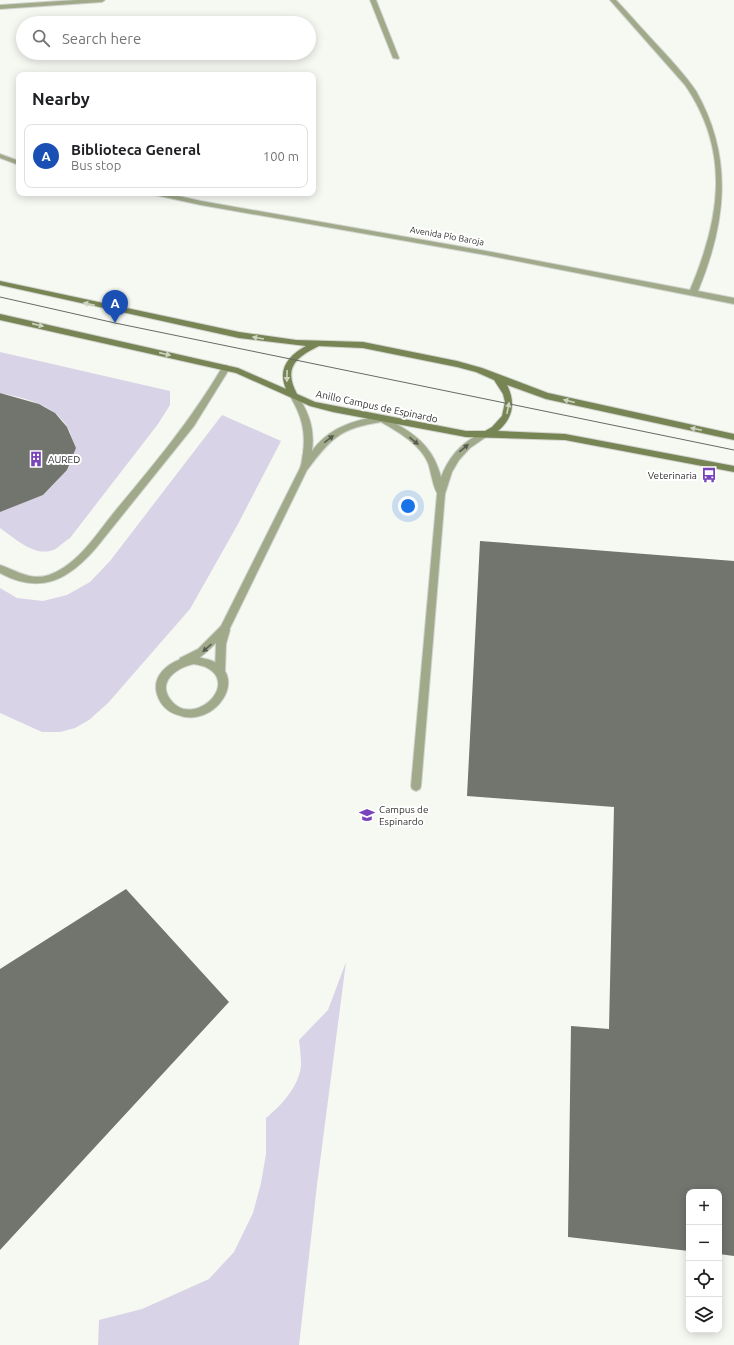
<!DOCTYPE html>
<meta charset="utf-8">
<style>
body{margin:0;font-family:Ubuntu,sans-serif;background:#f6f6f6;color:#202124}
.controls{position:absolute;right:12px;bottom:12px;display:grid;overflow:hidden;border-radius:8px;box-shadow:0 2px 10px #0003}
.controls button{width:36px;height:36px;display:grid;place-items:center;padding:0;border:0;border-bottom:1px solid #e0e0e0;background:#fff;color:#202124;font:20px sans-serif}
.you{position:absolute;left:408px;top:506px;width:14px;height:14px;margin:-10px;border:3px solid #fff;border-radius:50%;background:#1a73e8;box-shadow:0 0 0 6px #1a73e833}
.badge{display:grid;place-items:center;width:26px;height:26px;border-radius:50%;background:#b45309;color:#fff;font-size:13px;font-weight:700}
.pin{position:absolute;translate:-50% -33px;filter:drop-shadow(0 1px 2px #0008)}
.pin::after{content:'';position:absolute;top:21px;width:14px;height:12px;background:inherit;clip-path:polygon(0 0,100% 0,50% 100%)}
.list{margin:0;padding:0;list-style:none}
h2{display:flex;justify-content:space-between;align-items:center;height:52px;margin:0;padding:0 16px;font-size:17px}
h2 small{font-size:13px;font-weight:400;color:#757577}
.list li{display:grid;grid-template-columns:26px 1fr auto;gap:12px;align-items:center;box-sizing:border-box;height:64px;margin:0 8px 8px;padding:0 8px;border:1px solid #e0e0e0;border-radius:8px}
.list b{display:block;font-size:15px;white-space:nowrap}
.list p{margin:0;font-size:13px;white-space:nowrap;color:#757577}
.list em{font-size:13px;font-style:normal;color:#757577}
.icon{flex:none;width:22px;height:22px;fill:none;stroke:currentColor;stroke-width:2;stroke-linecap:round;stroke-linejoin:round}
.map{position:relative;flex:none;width:734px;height:1345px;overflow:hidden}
.search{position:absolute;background:#fff;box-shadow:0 2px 10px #0003;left:16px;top:16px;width:300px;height:44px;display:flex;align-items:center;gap:10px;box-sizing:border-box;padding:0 14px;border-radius:22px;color:#757577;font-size:15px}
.panel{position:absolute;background:#fff;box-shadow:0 2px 10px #0003;left:16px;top:72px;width:300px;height:124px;border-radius:8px}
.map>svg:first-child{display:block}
.green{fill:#d9d3e7}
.building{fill:#72746e}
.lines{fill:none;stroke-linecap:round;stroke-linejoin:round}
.service-casing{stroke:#d3d4cf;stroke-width:2}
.minor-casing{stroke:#d3d4cf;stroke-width:2}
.secondary-casing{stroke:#d3d4cf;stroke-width:2}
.service{fill:#a0aa8a;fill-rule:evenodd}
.minor{fill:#a0aa8a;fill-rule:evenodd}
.secondary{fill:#778454;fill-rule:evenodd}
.tram{stroke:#676966;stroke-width:1}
.oneway{fill:#cfd4c3}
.oneway2{fill:#585c50}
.labels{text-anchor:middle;stroke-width:4;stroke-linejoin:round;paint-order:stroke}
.far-street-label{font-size:9px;fill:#313230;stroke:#fff}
.street-label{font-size:10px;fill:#313230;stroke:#fff}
.poi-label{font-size:10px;fill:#313230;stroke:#fff;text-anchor:start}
</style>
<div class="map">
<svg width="734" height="1345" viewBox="0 0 734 1345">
<rect width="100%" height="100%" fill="#f6f8f2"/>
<!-- green -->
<path class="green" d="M0 352 170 391V405L158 424 70 538C65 541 61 545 57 548 37 560 16 539 0 528V511L43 495 67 470 76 448C73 442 71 434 68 428 54 404 24 398 0 393Z
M222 415 281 441 238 524 190 609 108 703 89 720 75 728 60 732H42L0 713V588L17 598 43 601 67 595 90 582 110 561Z
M346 962 317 1185 299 1345H98L99 1320 142 1309 209 1279 234 1252 253 1213 261 1183 266 1154V1118C281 1106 300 1085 301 1065 301 1057 300 1048 299 1040L328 1010Z"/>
<!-- building -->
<path class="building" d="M0 393 39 404 55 413 67 427 76 448 67 470 43 495 0 512Z
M480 541 734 561V1256L719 1254V1192H689V1251L568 1237 571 1026 609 1029 614 807 467 796Z
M126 889 229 1002 0 1250V969Z"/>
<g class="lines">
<!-- service casing -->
<g class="service-casing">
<path id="service" d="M294 393 297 394C309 413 315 429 312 451 326 432 345 423 369 418 373 417 379 415 384 417 389 418 395 423 400 426 421 438 435 453 441 477 448 459 459 445 476 436 480 434 483 431 488 433L489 435 470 448 459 460 452 472 445 494 441 497C434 495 431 471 428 463 420 444 398 432 381 422 341 428 331 438 308 469L304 471 300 468C302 463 302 458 303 453 306 430 301 415 290 396Z
M225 624 228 625 230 630 226 644 225 672 224 675 220 676 216 675 215 672 216 643C209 650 191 668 180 664L179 661 180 658 198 649 222 625Z"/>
</g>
<!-- minor casing -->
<g class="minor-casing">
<path id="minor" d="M76 0H105L102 2 0 9V5Z
M370 0H376L399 58 398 59 393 58Z
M610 0H616C631 16 645 32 659 47 672 61 685 75 696 91 734 158 726 223 698 291L734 298V304L486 255 201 205 155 195 151 193H165L201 201 486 251 690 290C720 219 731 152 685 85Z
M0 154 19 161V165L0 158Z
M226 365 230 368 194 426 96 548C68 580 41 595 0 573V565C17 571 31 581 49 575 79 564 97 533 116 510 156 462 191 420 223 366Z
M304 465 308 468 230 628 228 631H222L220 628 300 468Z
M441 491 445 494 421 786 420 789 416 791 412 789 411 786 437 494Z
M194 656C200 658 209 659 215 662 248 680 213 729 178 715 171 713 166 710 161 703 145 677 170 659 194 656ZM194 664C198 665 205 666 209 669 238 687 191 729 170 699 157 681 178 667 194 664Z"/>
</g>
<!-- secondary casing -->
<g class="secondary-casing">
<path id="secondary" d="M0 281 239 332 296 340 363 342 457 361 482 368 548 393 734 434V440L546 399 507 385C516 403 513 418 498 431L565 434 734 466V472L565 440 466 437 333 412 310 406 236 373 0 320V314L238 368 286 389C277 369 289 355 306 346L239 338 0 285ZM319 346 363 348 457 367 476 372 494 380 503 394 505 402 502 416 492 427 485 431H466L315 402 297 394C283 368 296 357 319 346Z"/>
</g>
<!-- service -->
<use href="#service" class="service"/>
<!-- minor -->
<use href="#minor" class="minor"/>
<!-- secondary -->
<use href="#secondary" class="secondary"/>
<!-- tram -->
<path class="tram" d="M0 297 115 323 734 450"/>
</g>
<!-- one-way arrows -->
<defs><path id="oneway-solid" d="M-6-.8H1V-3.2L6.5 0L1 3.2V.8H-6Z"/></defs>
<g class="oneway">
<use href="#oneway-solid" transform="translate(89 304) rotate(-167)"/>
<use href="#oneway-solid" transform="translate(38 325) rotate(13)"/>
<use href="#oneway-solid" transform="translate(258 338) rotate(-170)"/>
<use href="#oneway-solid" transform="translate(165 354) rotate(13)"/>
<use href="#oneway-solid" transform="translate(287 376) rotate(91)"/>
<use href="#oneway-solid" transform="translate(569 401) rotate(-166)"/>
<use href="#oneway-solid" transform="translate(508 408) rotate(-79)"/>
<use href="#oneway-solid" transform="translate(696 429) rotate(-168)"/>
</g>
<g class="oneway2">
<use href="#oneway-solid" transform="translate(329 439) rotate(-38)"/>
<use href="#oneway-solid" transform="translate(414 441) rotate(39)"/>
<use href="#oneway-solid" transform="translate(464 448) rotate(-40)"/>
<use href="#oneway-solid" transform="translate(207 648) rotate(138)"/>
</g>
<!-- icons -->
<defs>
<g id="building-bare" transform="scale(1.2)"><path d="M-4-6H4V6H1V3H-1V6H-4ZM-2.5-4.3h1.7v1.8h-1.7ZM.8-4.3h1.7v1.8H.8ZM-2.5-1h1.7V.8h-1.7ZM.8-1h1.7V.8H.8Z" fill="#7944bb" stroke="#fff" stroke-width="2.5" paint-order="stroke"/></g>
<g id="bus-bare" transform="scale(1.2)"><path d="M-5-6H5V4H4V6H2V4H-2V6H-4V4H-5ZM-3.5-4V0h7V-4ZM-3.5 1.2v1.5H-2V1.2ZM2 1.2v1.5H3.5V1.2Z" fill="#7944bb" stroke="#fff" stroke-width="2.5" paint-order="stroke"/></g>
<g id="university-bare" transform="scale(1.2)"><path d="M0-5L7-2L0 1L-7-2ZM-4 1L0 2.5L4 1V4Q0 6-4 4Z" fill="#7944bb" stroke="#fff" stroke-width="2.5" paint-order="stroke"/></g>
</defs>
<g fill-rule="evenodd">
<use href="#building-bare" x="36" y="459"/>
<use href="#bus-bare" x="709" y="475"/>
<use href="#university-bare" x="367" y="815"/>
</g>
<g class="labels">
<!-- far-street labels -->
<g class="far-street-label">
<text transform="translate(447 236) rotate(10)" y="3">Avenida Pío Baroja</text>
</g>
<!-- street labels -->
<g class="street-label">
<text transform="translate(377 406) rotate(12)" y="4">Anillo Campus de Espinardo</text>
</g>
<!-- poi labels -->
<g class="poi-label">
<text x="48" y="463">AURED</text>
<text x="697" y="479" text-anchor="end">Veterinaria</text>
<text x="379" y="813">Campus de<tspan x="379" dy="12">Espinardo</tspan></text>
</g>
</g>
</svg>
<div class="controls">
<button>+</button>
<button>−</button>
<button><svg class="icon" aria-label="locate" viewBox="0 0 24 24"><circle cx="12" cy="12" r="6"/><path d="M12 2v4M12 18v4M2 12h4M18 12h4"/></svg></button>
<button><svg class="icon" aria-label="layers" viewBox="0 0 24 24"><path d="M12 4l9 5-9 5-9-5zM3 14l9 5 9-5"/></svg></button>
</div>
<div class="you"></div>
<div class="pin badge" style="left:115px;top:323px;background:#1a4fb4">A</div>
<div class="search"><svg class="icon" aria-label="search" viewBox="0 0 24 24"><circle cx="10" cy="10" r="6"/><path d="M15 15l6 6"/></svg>Search here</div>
<section class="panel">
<h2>Nearby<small></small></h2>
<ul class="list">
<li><span class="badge" style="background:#1a4fb4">A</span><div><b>Biblioteca General</b><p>Bus stop</p></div><em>100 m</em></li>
</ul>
</section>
</div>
